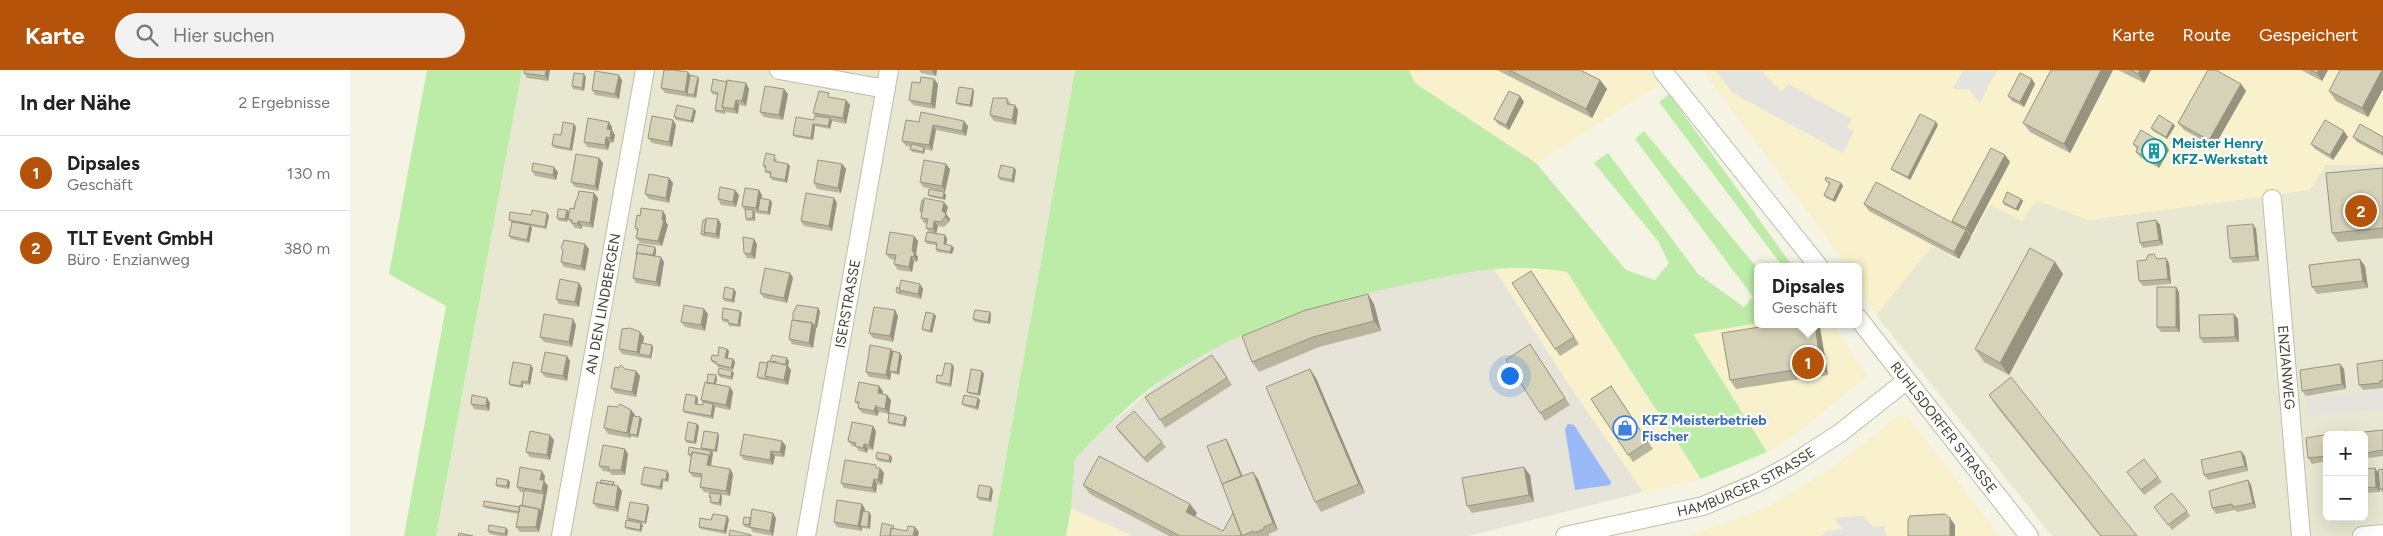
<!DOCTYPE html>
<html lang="de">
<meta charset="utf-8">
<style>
body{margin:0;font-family:Figtree,sans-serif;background:#f2f2f2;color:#222}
.controls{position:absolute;right:15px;bottom:15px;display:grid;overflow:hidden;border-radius:8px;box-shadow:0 5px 20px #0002}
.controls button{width:45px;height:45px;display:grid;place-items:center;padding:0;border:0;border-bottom:1px solid #e0e0e0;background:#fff;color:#222;font:25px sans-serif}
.you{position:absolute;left:1159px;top:305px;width:18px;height:18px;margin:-12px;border:4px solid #fff;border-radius:50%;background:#1a73e8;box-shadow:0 0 0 8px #1a73e833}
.badge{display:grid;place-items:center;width:32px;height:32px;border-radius:50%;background:#b45309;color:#fff;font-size:16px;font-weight:700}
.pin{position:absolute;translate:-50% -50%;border:2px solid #fff;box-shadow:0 1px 5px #0006}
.popup{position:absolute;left:1404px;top:193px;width:108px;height:65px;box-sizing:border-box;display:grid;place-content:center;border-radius:8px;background:#fff;filter:drop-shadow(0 1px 4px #0005);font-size:16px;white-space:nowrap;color:#767676}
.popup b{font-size:19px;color:#222}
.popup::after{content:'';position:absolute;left:50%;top:100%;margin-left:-10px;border:10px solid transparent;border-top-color:#fff}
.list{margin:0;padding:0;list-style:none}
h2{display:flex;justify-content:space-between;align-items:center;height:65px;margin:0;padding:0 20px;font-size:21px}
h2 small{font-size:16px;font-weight:400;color:#767676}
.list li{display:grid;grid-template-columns:32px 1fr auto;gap:15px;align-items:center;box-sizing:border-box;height:75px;padding:0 20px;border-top:1px solid #e0e0e0}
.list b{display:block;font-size:19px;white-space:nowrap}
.list p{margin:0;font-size:16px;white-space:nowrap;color:#767676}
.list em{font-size:16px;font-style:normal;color:#767676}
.icon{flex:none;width:28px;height:28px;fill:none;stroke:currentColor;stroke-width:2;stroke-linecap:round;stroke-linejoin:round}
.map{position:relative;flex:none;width:2033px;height:466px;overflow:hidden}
header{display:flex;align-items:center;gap:30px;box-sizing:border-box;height:70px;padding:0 25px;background:#b45309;color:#fff}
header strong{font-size:24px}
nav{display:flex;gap:28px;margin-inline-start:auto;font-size:18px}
.search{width:350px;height:45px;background:#f2f2f2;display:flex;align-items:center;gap:12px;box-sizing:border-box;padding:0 18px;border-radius:28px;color:#767676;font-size:19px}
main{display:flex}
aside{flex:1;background:#fff}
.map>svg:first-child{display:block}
.residential{fill:#e8e7d1;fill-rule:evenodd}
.commercial{fill:#f8f1cc}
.industrial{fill:#e6e3d9}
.green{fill:#bdeca8}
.parking{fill:#e4e3dd}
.water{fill:#9ab9f7}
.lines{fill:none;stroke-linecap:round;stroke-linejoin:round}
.minor-casing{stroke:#c0bea6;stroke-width:20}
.minor{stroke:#fff;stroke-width:18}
.wall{fill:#b8b59e}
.shaded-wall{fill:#969381}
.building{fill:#d6d2b8;stroke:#969381}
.labels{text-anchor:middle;stroke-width:4.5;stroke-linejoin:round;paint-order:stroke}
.culture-label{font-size:14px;font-weight:bold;fill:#0d838f;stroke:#fff;text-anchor:start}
.street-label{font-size:14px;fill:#464433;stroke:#fff}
.shop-label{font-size:14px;font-weight:bold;fill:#366cbe;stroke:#fff;text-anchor:start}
</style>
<header>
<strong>Karte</strong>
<div class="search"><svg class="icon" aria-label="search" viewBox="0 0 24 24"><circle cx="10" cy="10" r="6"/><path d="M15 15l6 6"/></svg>Hier suchen</div>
<nav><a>Karte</a><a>Route</a><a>Gespeichert</a></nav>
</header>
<main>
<aside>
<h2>In der Nähe<small>2 Ergebnisse</small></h2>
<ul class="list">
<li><span class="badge">1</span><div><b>Dipsales</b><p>Geschäft</p></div><em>130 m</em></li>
<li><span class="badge">2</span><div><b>TLT Event GmbH</b><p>Büro · Enzianweg</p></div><em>380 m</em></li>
</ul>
</aside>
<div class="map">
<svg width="2033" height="466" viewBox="0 0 2033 466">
<rect width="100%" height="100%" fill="#f4f3e4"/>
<!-- residential -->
<path class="residential" d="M172 0H725L642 466H86Z
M2033 94V466H1702L1526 245 1582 176 1609 190 1640 134 1672 151 1686 130 1740 150 1960 120 1975 95ZM1977 365H2014V447H1977Z"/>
<!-- commercial -->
<path class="commercial" d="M1059 0H1299L1310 14 1186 93 1065 13Z
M1352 0H2033V94L1975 95 1960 120 1739 150 1686 130 1672 151 1640 134 1609 191 1582 176 1526 245 1508 217V197H1496L1478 169Z
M1143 197 1192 198 1217 202 1351 409 1293 422 1223 321Z
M1408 253 1483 254 1517 306 1448 362 1417 382 1343 263Z
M1548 346 1558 347 1650 466H1337L1416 438 1482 398Z
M721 438 783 466H716Z"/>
<!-- industrial -->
<path class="industrial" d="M1143 197 1223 321 1293 422 1119 466H783L721 438 725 389 757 357 814 309 850 286 916 254 1010 223Z"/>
<!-- green -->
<path class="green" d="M77 0H172L86 466H54L96 236 39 204Z
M725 0H1059L1065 13 1186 93 1276 200 1305 210 1319 193 1308 171 1244 93 1258 83 1348 204 1394 237 1403 227 1285 69 1294 61 1408 199V253L1343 264 1417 382 1351 409 1217 202C1160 192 1123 201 1068 212 978 230 891 257 815 308 782 330 753 360 725 389L721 438 716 466H642Z
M1319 24 1443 197H1433L1309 32Z"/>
<!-- parking -->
<path class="parking" d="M1365 0H1411L1431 22 1438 14 1502 49 1497 57 1504 61 1493 83 1383 23Z
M1613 0H1647L1630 33 1619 19H1603Z
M2033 320V339L1958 346 1957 328Z
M1513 446 1523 457 1535 456 1536 466H1472L1476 461 1492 459 1484 448Z"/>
<!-- water -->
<path class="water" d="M1218 354 1224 355 1261 412 1260 415 1225 420 1215 359Z"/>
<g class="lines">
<!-- minor casing -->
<g class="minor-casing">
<g id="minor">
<path d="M429 0 536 19"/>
<path d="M1312 0 1469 197"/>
<path id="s1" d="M1922 129 1951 466"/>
<path id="s2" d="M1508 248 1679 466"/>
<path id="s3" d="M211 466 295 0"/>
<path id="s4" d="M456 466 539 0"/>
<path id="s5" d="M1215 466 1353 436 1407 413 1441 395 1490 363 1556 311"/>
<path d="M2012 466 2033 464"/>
</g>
</g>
<!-- minor -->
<use href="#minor" class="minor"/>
</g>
<!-- wall -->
<path class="wall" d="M174 0H200L198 11 177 8 174 3Z
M569 0H587L586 6 571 3Z
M1147 0H1230L1250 10 1257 19 1242 48Z
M1701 0H1763L1720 83 1680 62 1673 53Z
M1768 0H1801L1794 13Z
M1951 0H1978L1972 11Z
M2033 0V19L2018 47 1986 31 1979 21Z
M338 2 340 6 349 9 346 28 315 23 311 18Z
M236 7 234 21 223 19 222 16Z
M584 9 588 14 585 39 563 35 559 30 570 13Z
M1682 9 1685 14 1674 37 1662 31 1658 26Z
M272 10 269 29 245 25 242 20Z
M377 12 396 13 399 19 396 36 389 35 388 44 376 42 375 44 366 42 365 40 367 25 362 24 361 21Z
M1891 14 1896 21 1864 77 1834 60 1828 53Z
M434 19 438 24 433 50 414 47 410 42Z
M623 19 624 22 622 37 608 35 606 33Z
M1170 26 1174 32 1159 60 1148 54 1144 49Z
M483 28 496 30 500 35 496 54 482 51 480 59 465 56 463 70 445 67 443 65 464 50 465 46 463 43Z
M657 28 661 34 668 40 666 55 644 51 640 45Z
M344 39 346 41 343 53 326 50 324 47Z
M259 52 262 57V60L265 65 263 73 260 72 258 80 237 77 234 72Z
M569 52 618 56 616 66 586 60 582 81 575 79 574 84 562 82 560 79 561 77 556 76 552 71Z
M224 54 226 57 222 81 204 78 202 75Z
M1823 54 1825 56 1817 69 1803 61 1801 58Z
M326 55 322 77 302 73 298 68Z
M1588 55 1560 110 1543 101 1541 99Z
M1998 67 1983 90 1965 79 1961 74Z
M2003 67H2033V86L2007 72Z
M1783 74 1819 80 1809 98 1790 87 1786 82 1787 79Z
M249 88 253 93 248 121 225 117 221 112Z
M427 88 426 91 438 94 440 96 437 113 422 110 420 107 421 104 416 103 415 101V98L413 96Z
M1660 92 1621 166 1619 165 1621 167 1609 189 1519 141 1514 134 1604 154 1602 151Z
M492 94 496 99 491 123 467 119 464 113Z
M664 98 666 100 664 113 650 110 648 107Z
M2033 98V168L1988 172 1982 163Z
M600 99 595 122 573 117 570 112Z
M182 101 208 102 206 110 185 106Z
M319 108 323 113 319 133 299 129 295 124Z
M1475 110 1493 116 1485 132 1476 128 1474 125 1479 114Z
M594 122 596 125 595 130 580 127 578 125Z
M244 123 248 128 243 158 232 156V159L225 158 218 149 227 130Z
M389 125 386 137 371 135 368 129Z
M412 125V128L420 130 422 132 420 145 405 143V151H397L396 149 395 141 392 136Z
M484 128 487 133 482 161 454 156 451 151Z
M1671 129 1673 131 1668 141 1654 135 1653 132Z
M598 137 596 144 600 149 599 152 594 157 588 156 586 164 597 168 596 175 602 176 604 178 602 184 587 182 586 179V175L577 174 575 171 579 162 576 158 577 154 574 153 571 148V143L570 141Z
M217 140 219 142 217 152 209 151 207 148Z
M313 141 316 146V152L318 155 312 176 290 173 286 168 287 161 285 158 290 146Z
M197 143 199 146 196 159 180 156 182 158 179 173 161 169 159 166 162 153 159 150 181 145Z
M368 149 371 154 369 169 353 166 351 164Z
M1806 150 1810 155 1813 175 1793 178 1790 173Z
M1906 159 1909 191 1883 193 1880 188Z
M564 166 568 171 566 184 568 187 567 192 564 191 562 202 548 200 544 194 545 190 540 189 536 184Z
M407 174 405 189 397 188 394 183Z
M305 177 306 180 305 186 314 192 310 217 286 213 283 208 287 185 286 184Z
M239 179 235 201 214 197 211 192Z
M1807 189 1819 193 1821 214 1793 216 1789 211Z
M1705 192 1713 204 1659 305 1634 292 1625 279Z
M2015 196 2018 218 1967 224 1962 217Z
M440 203 443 208 437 233 414 228 410 223Z
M1186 208 1229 274 1210 286 1205 279Z
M229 213 232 218 229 237 209 234 206 229Z
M1826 217 1829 222 1830 262H1811L1807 257Z
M549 218 573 219 571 229 548 224 546 222Z
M386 222 384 233 374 231 373 228Z
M1024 234 1031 261 969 277 909 302 902 292Z
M354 239 358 244 355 261 335 257 331 252Z
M545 240 548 246 543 272 523 268 519 263Z
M390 241 392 243 390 257 379 256 378 252H373L372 249Z
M470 241 467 258H466L463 278 442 274 439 269 443 250Z
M584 244 586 246 582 263 574 261 572 259Z
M1884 244 1888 249 1889 272 1853 273 1850 268Z
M641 245 640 254 625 252 623 249Z
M1429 254H1468L1470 258 1478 305 1386 319 1380 310Z
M226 255 222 277 194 272 190 267Z
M290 262 294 267 293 273 302 275 303 278 301 289 272 284 269 279Z
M377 279 379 281 378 288 383 289 385 292 383 300 368 297 366 294 363 293 361 290Z
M541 279 543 281 552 286 549 305 541 303 540 310 519 307 516 302Z
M1185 282 1220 335 1195 351 1190 343Z
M217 286 220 291 217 311 195 307 191 302Z
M2033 290V318L2013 320 2009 315Z
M439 291 438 296 441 300 438 315 409 309 407 307 418 293 420 292Z
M868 292 882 315 815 358 810 350Z
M604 297 601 317 588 314 586 312Z
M183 298 180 315 173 314V318L161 316 159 314Z
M275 299 286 301 290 306 286 327 265 323 261 318Z
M1994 299 1996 319 1956 326 1952 321Z
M384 303 382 310 370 307 368 304Z
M634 304 630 326 619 324 617 322Z
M366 305 367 308 366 314 380 317 383 322 380 340 365 337 363 349 335 343 333 341 346 326 348 328 347 334 353 335V332L351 330 357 313Z
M966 308 1015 423 971 442 965 432Z
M1261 316 1303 379 1283 392 1241 329Z
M533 321 532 324 541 330 539 344 529 342 527 346 512 343 508 338 509 336 505 332Z
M1639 325 1787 466H1750L1647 337Z
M630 330 628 340 614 336 612 334Z
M140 333 139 341 124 339 121 334Z
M281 340 285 345V346L292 349 288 368 281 366V368L258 364 254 358Z
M557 348 555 357 539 354 538 352Z
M349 356 346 374 337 373 335 370Z
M766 357 812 372 816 377 797 393 769 362Z
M2033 360V386L2019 388 2016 383Z
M526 361 523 380 518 379 517 383 509 381 506 377 502 376 498 371Z
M1977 365V391L1962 394 1958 388Z
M369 366 367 382H362L363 383 361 396 380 399 383 404 380 426 354 422 350 417 352 408 343 407 339 402 341 387H340L338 384 352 379 351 378Z
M876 369 879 374 892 406 908 409 928 460 919 464V466H819L740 424 733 415 847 443 845 447 873 461 884 445 872 414Z
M204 370 200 390 180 387 176 382Z
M436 376 434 387 425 386 423 395 394 390 390 385Z
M275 379 278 384 275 405H262L259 402 253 401 249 396Z
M1895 386 1898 401 1858 410 1854 405Z
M542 387 541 393 528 391 526 388Z
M530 398 534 403 532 415 527 414 526 423 494 418 491 413Z
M2025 398 2028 403 2033 399V422H2032L2030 419 2028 404 2030 422 2014 423V399Z
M317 401 319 404 318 412 313 411 312 420 293 416 291 414Z
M1777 402 1808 407 1812 412 1794 425Z
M1180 405 1184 432 1122 443 1117 436Z
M195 406 194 411 198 416 189 462H170L166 457 169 444 135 438 133 436 170 437 172 436 174 422H170L167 417Z
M158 410 160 412 159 419 147 417 146 415Z
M1898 410 1901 415 1906 438 1887 442 1885 440 1866 444 1862 438Z
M264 412 265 416 272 421 268 442 247 438 243 433 250 413Z
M643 420 641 432 629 430 627 427Z
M359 427H372L371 436 362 434 360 432 361 430Z
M299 438 296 454 291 453 293 455 291 462 276 459 275 457 279 451 277 448Z
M515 439V442H519L521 445 520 459 512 458V461L487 457 484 452Z
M1837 441 1840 446 1822 460 1808 442Z
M401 448H426L423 466 403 462 400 458 395 457 393 454Z
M379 449 376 464 351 459 349 457 361 450Z
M158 460 157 466H150L140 464 138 461Z"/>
<!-- shaded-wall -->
<path class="shaded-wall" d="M196 0H200L198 11 195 6Z
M582 0H587L586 6 582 1Z
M1751 0H1763L1720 83 1714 74Z
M1790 0H1801L1794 13 1788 4Z
M1969 0H1978L1972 11 1967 3Z
M2032 0H2033V19L2018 47 2012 38Z
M338 2 342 8 337 24 338 27 335 22Z
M234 4 236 7 234 21 232 18Z
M269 5 272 10 269 29 265 24Z
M348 7 349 9 346 28 344 25Z
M584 9 588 14 585 39 581 34Z
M1682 9 1685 14 1674 37 1670 32Z
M1250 10 1257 19 1242 48 1236 39Z
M396 13 399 19 396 36 392 31Z
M1891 14 1896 21 1864 77 1859 70Z
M434 19 438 24 433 50 429 45Z
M623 19 624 22 622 37 620 35Z
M1170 26 1174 32 1159 60 1156 55Z
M386 30 389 35 388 44 384 39Z
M496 30 500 35 496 54 493 48Z
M665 35 668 40 666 55 662 50Z
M344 39 346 41 343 53 341 51Z
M480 48 482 51 480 59 478 56Z
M323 50 326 55 322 77 319 72Z
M614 51 618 56 616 66 612 61Z
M259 52 262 57V60L265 65 263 73 260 68 257 59Z
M1586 52 1588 55 1560 110 1558 107Z
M224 54 226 57 222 81 220 79Z
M463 54 465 56 463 70 461 68Z
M1823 54 1825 56 1817 69 1816 67Z
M583 55 586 60 582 81 579 75Z
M1994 61 1998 67 1983 90 1980 85Z
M256 67 260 72 258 80 255 75Z
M1816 75 1819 80 1809 98 1806 92Z
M574 77 575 79 574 84 573 82Z
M1655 85 1660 92 1621 166 1616 158Z
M249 88 253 93 248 121 245 116Z
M438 94 440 96 437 113 435 110Z
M492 94 496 99 491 123 488 118Z
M596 94 600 99 595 122 592 116Z
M204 97 208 102 206 110 203 105Z
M664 98 666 100 664 113 662 110Z
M319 108 323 113 319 133 316 128Z
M1491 113 1493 116 1485 132 1483 130Z
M385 120 389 125 386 137 383 132Z
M409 120 412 125 410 141H408L406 138Z
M594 122 596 125 595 130 593 128Z
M244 123 248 128 243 158 240 153Z
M484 128 487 133 482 161 479 156Z
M1671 129 1673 131 1668 141 1666 139Z
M420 130 422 132 420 145 418 142Z
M594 132 598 137 596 144 600 149 599 152 592 141Z
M217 140 219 142 217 152 215 149Z
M403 140 405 143V151L403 148Z
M313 141 316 146V152L318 155 312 176 308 171Z
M197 143 199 146 196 159 195 157Z
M368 149 371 154 369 169 366 164Z
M1806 150 1810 155 1813 175 1809 170Z
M228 151 232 156V159L228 154Z
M584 151 588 156 586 164 583 159Z
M1903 154 1906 159 1909 191 1906 186Z
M180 155 182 158 179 173 177 170Z
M1616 160 1621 167 1609 189 1604 182Z
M595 165 597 168 596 177 594 174Z
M564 166 568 171 566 184 568 187 567 192 564 187 562 181Z
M404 169 407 174 405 189 401 184Z
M235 174 239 179 235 201 231 196Z
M602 176 604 178 602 184 600 182Z
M305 177 306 180 305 190 303 187Z
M561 186 564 191 562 202 559 197Z
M311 187 314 192 310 217 306 212Z
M1816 188 1819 193 1821 214 1818 209Z
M2010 189 2015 196 2018 218 2013 211Z
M1705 192 1713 204 1659 305 1650 293Z
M440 203 443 208 437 233 434 228Z
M229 213 232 218 229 237 225 232Z
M570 214 573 219 571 229 568 224Z
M1826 217 1829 222 1830 262 1826 257Z
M384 219 386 222 384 233 382 230Z
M1018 224 1024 234 1031 261 1024 251Z
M468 238 470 241 467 258 465 256Z
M354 239 358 244 355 261 351 255Z
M545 240 548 246 543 272 540 266Z
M390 241 392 243 390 257 388 255Z
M640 242 641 245 640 254 638 252Z
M584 244 586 246 582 263 580 261Z
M1884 244 1888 249 1889 272 1885 267Z
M223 249 226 255 222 277 219 272Z
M462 253 466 258 463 278 459 273Z
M1465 254H1468L1470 258 1478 305 1471 296Z
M290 262 294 267 291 285 289 284 287 282Z
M302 275 303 278 301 289 300 286Z
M377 279 379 281 377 290 375 288Z
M541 279 544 284 539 301 541 303 540 310 536 305Z
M550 283 552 286 549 305 547 302Z
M217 286 220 291 217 311 213 306Z
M437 288 439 291 438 296 441 300 438 315 434 310 435 297Z
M383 289 385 292 383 300 381 298Z
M602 294 604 297 601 317 600 314Z
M1990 294 1994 299 1996 319 1992 314Z
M181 295 183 298 180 315 178 312Z
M960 299 966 308 1015 423 1009 414Z
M286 301 290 306 286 327 282 322Z
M382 301 384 303 382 310 381 307Z
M632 301 634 304 630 326 628 324Z
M366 305 367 308 365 319 364 316Z
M172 311 173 314V318L171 316Z
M529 316 533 321 532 328 528 323Z
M380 317 383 322 380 340 376 335Z
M537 325 541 330 539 344 535 339Z
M346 326 348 328 347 337 345 334Z
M137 328 140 333 139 341 136 336Z
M628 328 630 330 628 340 626 337Z
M363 334 365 337 363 349 361 346Z
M526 337 529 342 527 346 524 341Z
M281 340 285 345 281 364H279L281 366V368L277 363Z
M555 346 557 348 555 357 553 355Z
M290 347 292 349 288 368 287 365Z
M347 354 349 356 346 374 344 372Z
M523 356 526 361 523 380 519 375Z
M368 363 369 366 367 382 365 380Z
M200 365 204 370 200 390 197 385Z
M876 369 879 374 896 414 892 409Z
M432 371 436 376 434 387 430 382Z
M514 374 518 379 517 383 513 378Z
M275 379 278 384 275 405 271 400Z
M361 381 363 383 360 400 357 395 359 385Z
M421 381 425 386 423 395 420 390Z
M1891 381 1895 386 1898 401 1895 396Z
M540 385 542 387 541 393 539 391Z
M1174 397 1180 405 1184 432 1179 425Z
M530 398 534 403 532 415 528 410Z
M2025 398 2028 403 2030 422 2026 417Z
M380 399 383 404 380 426 376 421Z
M192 401 195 406 194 411 198 416 196 426 192 421 190 410Z
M317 401 319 404 318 412 316 410Z
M903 402 908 409 928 460 923 453Z
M312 409 313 411 312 420 310 417Z
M524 409 527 414 526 423 522 418Z
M158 410 160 412 159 419 157 416Z
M1898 410 1901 415 1906 438 1903 433Z
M268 416 272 421 268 442 265 437Z
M641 417 643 420 641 432 639 429Z
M194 424 196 426 193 444 191 441Z
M371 424 372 427 371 436 369 433Z
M512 434 515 439 512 456H510L512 458V461L508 456Z
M840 434 847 443 842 451 836 442Z
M298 435 299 438 296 454 295 452Z
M189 439 193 444 189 462 186 457Z
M519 442 521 445 520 459 518 457Z
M423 443 426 448 423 466 420 461Z
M377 446 379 449 376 464 374 461Z
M1600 448 1605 455V466H1600Z
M291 453 293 455 291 462 290 460Z
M565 457 569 462 568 466H563Z
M156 458 158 460 157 466 155 464Z"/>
<!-- building -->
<path class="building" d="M174 0H196L195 6 174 3Z
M314 0H324L338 2 335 22 311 18Z
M1159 0H1230L1250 10 1236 39Z
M1701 0H1751L1714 74 1673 53Z
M1780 0H1790L1788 4Z
M1858 0H1866L1891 14 1859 70 1828 53Z
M1960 0H1969L1967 3Z
M1990 0H2032L2012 38 1979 21Z
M245 1 269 5 265 24 242 20Z
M224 3 234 4 232 18 222 16Z
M1670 3 1682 9 1670 32 1658 26Z
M340 5 348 7 344 25 337 24Z
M571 7 584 9 581 34 559 30 562 12 570 13Z
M363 9 377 12 372 37 374 39 373 41 365 40 368 23 361 21Z
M377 10 396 13 392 31 386 30 384 39 372 37Z
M415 16 434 19 429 45 410 42Z
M609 17 623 19 620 35 606 33Z
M469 21 479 23 478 27 496 30 493 48 463 43Z
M1159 21 1170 26 1156 55 1144 49Z
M643 28H657V34L665 35 662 50 640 45Z
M327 35 344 39 341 51 324 47Z
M571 42 614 51 612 61 583 55 579 75 552 71 556 50 569 52Z
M1570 44 1586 52 1558 107 1541 99Z
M1809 45 1823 54 1816 67 1801 58Z
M302 46 323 50 319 72 298 68Z
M465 46 480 48 478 56 463 54 461 68 443 65 446 47 464 50Z
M238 48 259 52 257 59 261 60 260 68 256 67 255 75 234 72Z
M1975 50 1994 61 1980 85 1961 74Z
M213 52 224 54 220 79 202 75 204 64 211 65Z
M2010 54 2033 67V83L2003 67Z
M1791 60 1816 75 1806 92 1786 82 1788 77 1783 74Z
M562 74 574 77 573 82 560 79Z
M1641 78 1655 85 1616 158 1602 151Z
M416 83 425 85 424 91 438 94 435 110 420 107 421 102 415 101 416 96H413Z
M226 84 249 88 245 116 221 112Z
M468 90 492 94 488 118 464 113Z
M574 90 596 94 592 116 570 112Z
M183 93 204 97 203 105 182 101Z
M651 95 664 98 662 110 648 107Z
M2033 98V158L1982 163 1976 103Z
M299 104 319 108 316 128 295 124Z
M1476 107 1491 113 1483 130 1474 125 1480 113 1475 110Z
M1526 112 1616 160 1604 182 1514 134Z
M370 117 385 120 383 132 368 129Z
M395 118 409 120 406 138 392 136Z
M579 119 594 122 593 128 578 125Z
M229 121 244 123 240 153 228 151V154L222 153V150L218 149 220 138 224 139 226 130H227Z
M1657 122 1671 129 1666 139 1653 132Z
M456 123 484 128 479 156 451 151Z
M410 128 420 130 418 142 408 141Z
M574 128 594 132 592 141 596 144 595 147 591 152 584 151 583 159 576 158 578 149 571 148Z
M572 130H574L572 141H570Z
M291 138 313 141 312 150H314L308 171 286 168 288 159 285 158 287 145 290 146Z
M208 139 217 140 215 149 207 148Z
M395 139 403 140V148L396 149Z
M182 140 197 143 195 157 159 150 160 142 181 145Z
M356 148 368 149 366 164 354 162Z
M353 150H356L354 162 356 164H351Z
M1806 150 1809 170 1790 173 1787 153Z
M162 152 180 155 177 170 159 166Z
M1903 154 1906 186 1880 188 1877 156Z
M540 162 564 166 562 181 564 182V187L561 186 559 197 544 194 546 185 536 184Z
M577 162 595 165 594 174 602 176 600 182 586 179 587 173 575 171Z
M393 167 404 169 401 184 394 183Z
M214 170 235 174 231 196 211 192 213 180 211 178Z
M288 174 305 177 303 185 287 183V184H286Z
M1680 178 1705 192 1650 293 1625 279Z
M287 183 311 187 306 212 283 208Z
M1804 184 1807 189 1816 188 1818 209 1789 211 1787 191 1796 190 1798 185Z
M2010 189 2013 211 1962 217 1959 195Z
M415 198 440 203 434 228 410 223Z
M1181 201 1224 267 1205 279 1162 213Z
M210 209 229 213 225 232 206 229Z
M551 210 570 214 568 224 549 220Z
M375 217 384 219 382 230 373 228Z
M547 217 549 218V220L551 223 546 222Z
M1807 217H1826V257H1807Z
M1018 224 1024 251 963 267 902 292 892 266 956 240Z
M334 235 354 239 351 255 331 252Z
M447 235 468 238 465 256 462 253 443 250V243Z
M524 237 545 240 540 266 519 263Z
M373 238 390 241 388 255 378 253V250L372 249Z
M625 240 640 242 638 252 623 249Z
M576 242 584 244 580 261 572 259Z
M194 244 223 249 219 272 190 267Z
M1884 244 1885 267 1850 268 1849 245Z
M442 250 462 253 459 273 439 269Z
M1429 254H1465L1471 296 1380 310 1372 263Z
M280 258 290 262 287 282 269 279 272 259Z
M291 273 302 275 300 286 289 284Z
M1180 274 1215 328 1190 343 1156 290Z
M520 275 541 279 536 305 516 302Z
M369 277 377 279 375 288 383 289 381 298 366 294V292L361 290 362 285 368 286Z
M543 281 550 283 547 302 539 301Z
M195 282 217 286 213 306 191 302Z
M422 285 437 288 435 295 428 293 424 291V292H420Z
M862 285 877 308 810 350 795 327Z
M2033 290V310L2030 311V313L2009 315 2007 294Z
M418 291 437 295 434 310 415 306Z
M163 292 181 295 178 312 172 311 171 316 159 314Z
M410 292 418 293 415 306 417 309 407 307Z
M595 293 602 294 600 314 586 312 587 305 592 306Z
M1990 294 1992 314 1952 321 1950 300Z
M271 295 275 299 286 301 282 322 261 318 265 297 269 298Z
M369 298 382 301 381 307 368 304Z
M621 299 632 301 628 324 617 322Z
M960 299 1009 414 965 432 916 317Z
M358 304 366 305 364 314 357 313Z
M1661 307 1787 466H1751L1639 325Z
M355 312 380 317 376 335 351 330Z
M509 312 529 316 528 323 537 325 535 339 526 337V335L524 341 508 338 509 332H505Z
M1261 316 1298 372 1278 385 1241 329Z
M336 324 346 326 345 334 353 335V332L363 334 361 346 333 341Z
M122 325 137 328 136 336 121 334Z
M614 325 628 328 626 337 612 334Z
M270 334 281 340 277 363 254 358 258 336 267 337Z
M784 341 812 372 794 388 766 357Z
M539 343 555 346 553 355 538 352Z
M283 346 290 347 287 365 279 364Z
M338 352 347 354 344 372 335 370Z
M502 352 523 356 519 375 514 374 513 378 505 376 506 373 498 371Z
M2033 360V380L2016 383 2014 362Z
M180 361 200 365 197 385 176 382Z
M354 361 368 363 365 380 351 378Z
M1997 361V365H1977V386L1958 388 1956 368Z
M394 364 432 371 430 382 421 381 420 390 390 385Z
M876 369 891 406 872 414 857 376Z
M253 375 275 379 271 400H258L259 397 249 396Z
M339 377 361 381 360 387 359 385 342 382V385L338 384Z
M1891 381 1895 396 1854 405 1851 390Z
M342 382 359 385 357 395 380 399 376 421 350 417 352 404 339 402Z
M527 382 540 385 539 391 526 388Z
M749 386 840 434 836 442 873 461 883 443 891 464 890 466H830L733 415Z
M1794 389 1808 407 1791 420 1777 402Z
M495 390 526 395V398H530L528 410 524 409 522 418 491 413Z
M170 397 192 401 190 410H194L192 421 167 417Z
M294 397 317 401 316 410 312 409 310 417 291 414Z
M1174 397 1179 425 1117 436 1112 408Z
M2025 398 2026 417 2014 418V399Z
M2033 399V419H2030L2028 400Z
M903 402 923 453 914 457V459L904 463 903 461 892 466 872 414Z
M147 408 158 410 157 416 146 415Z
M251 410 264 412 263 415 250 413Z
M1898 410 1903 433 1883 437 1882 434 1862 438 1859 421Z
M247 412 268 416 265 437 243 433Z
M629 415 641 417 639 429 627 427Z
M174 420 194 424 191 441 189 439 172 436Z
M360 423 371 424 369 433 360 432 361 427H359Z
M1822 423 1837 441 1818 455 1804 437Z
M487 430 512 434 508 456 484 452Z
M134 431 170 437 169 442 133 436Z
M280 432 298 435 295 452 277 448Z
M170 435 189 439 186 457H166Z
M402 439 423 443 420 461 399 457Z
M513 441 519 442 518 457 510 456Z
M363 444 377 446 374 461 349 457 350 448 361 450Z
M1595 444 1600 448V466H1558V450L1560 446Z
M394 447 401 448 400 455 393 454Z
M276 450 291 453 290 460 275 457Z
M532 453 544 456 543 459 541 458 540 466H530Z
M139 455 156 458 155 464 138 461Z
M558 456 565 457 563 466H540L541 458 557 461Z
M380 460 401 465V466H379Z
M109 463 123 466H108Z"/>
<!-- icons -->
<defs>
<g id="building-ring" transform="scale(1.25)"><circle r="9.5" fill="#fff" stroke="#0f9aa8" stroke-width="1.5"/><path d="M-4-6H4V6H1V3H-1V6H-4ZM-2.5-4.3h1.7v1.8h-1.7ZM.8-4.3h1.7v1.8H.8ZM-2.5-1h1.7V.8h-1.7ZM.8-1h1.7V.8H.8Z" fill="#0f9aa8"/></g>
<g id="shop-ring" transform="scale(1.25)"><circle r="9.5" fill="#fff" stroke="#3f7fe0" stroke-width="1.5"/><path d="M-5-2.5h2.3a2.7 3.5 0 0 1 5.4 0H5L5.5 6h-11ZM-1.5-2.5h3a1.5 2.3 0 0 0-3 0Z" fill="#3f7fe0"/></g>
</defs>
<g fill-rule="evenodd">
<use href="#building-ring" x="1804" y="81"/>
<use href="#shop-ring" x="1275" y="358"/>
</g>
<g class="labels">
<!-- culture labels -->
<g class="culture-label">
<text x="1822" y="78">Meister Henry<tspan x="1822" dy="16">KFZ-Werkstatt</tspan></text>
</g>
<!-- street labels -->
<g class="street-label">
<text dy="5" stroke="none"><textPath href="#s3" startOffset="236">AN DEN LINDBERGEN</textPath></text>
<text dy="5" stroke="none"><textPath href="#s4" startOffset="236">ISERSTRASSE</textPath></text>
<text dy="5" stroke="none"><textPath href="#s1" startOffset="169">ENZIANWEG</textPath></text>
<text dy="5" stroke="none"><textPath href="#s2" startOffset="139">RUHLSDORFER STRASSE</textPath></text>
<text dy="5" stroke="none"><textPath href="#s5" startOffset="190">HAMBURGER STRASSE</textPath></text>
</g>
<!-- shop labels -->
<g class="shop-label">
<text x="1292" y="355">KFZ Meisterbetrieb<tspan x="1292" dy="16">Fischer</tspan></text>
</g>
</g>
</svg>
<div class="controls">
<button>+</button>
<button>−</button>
</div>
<div class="you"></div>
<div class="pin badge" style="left:1458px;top:293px">1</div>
<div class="popup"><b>Dipsales</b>Geschäft</div>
<div class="pin badge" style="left:2011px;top:141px">2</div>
</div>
</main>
